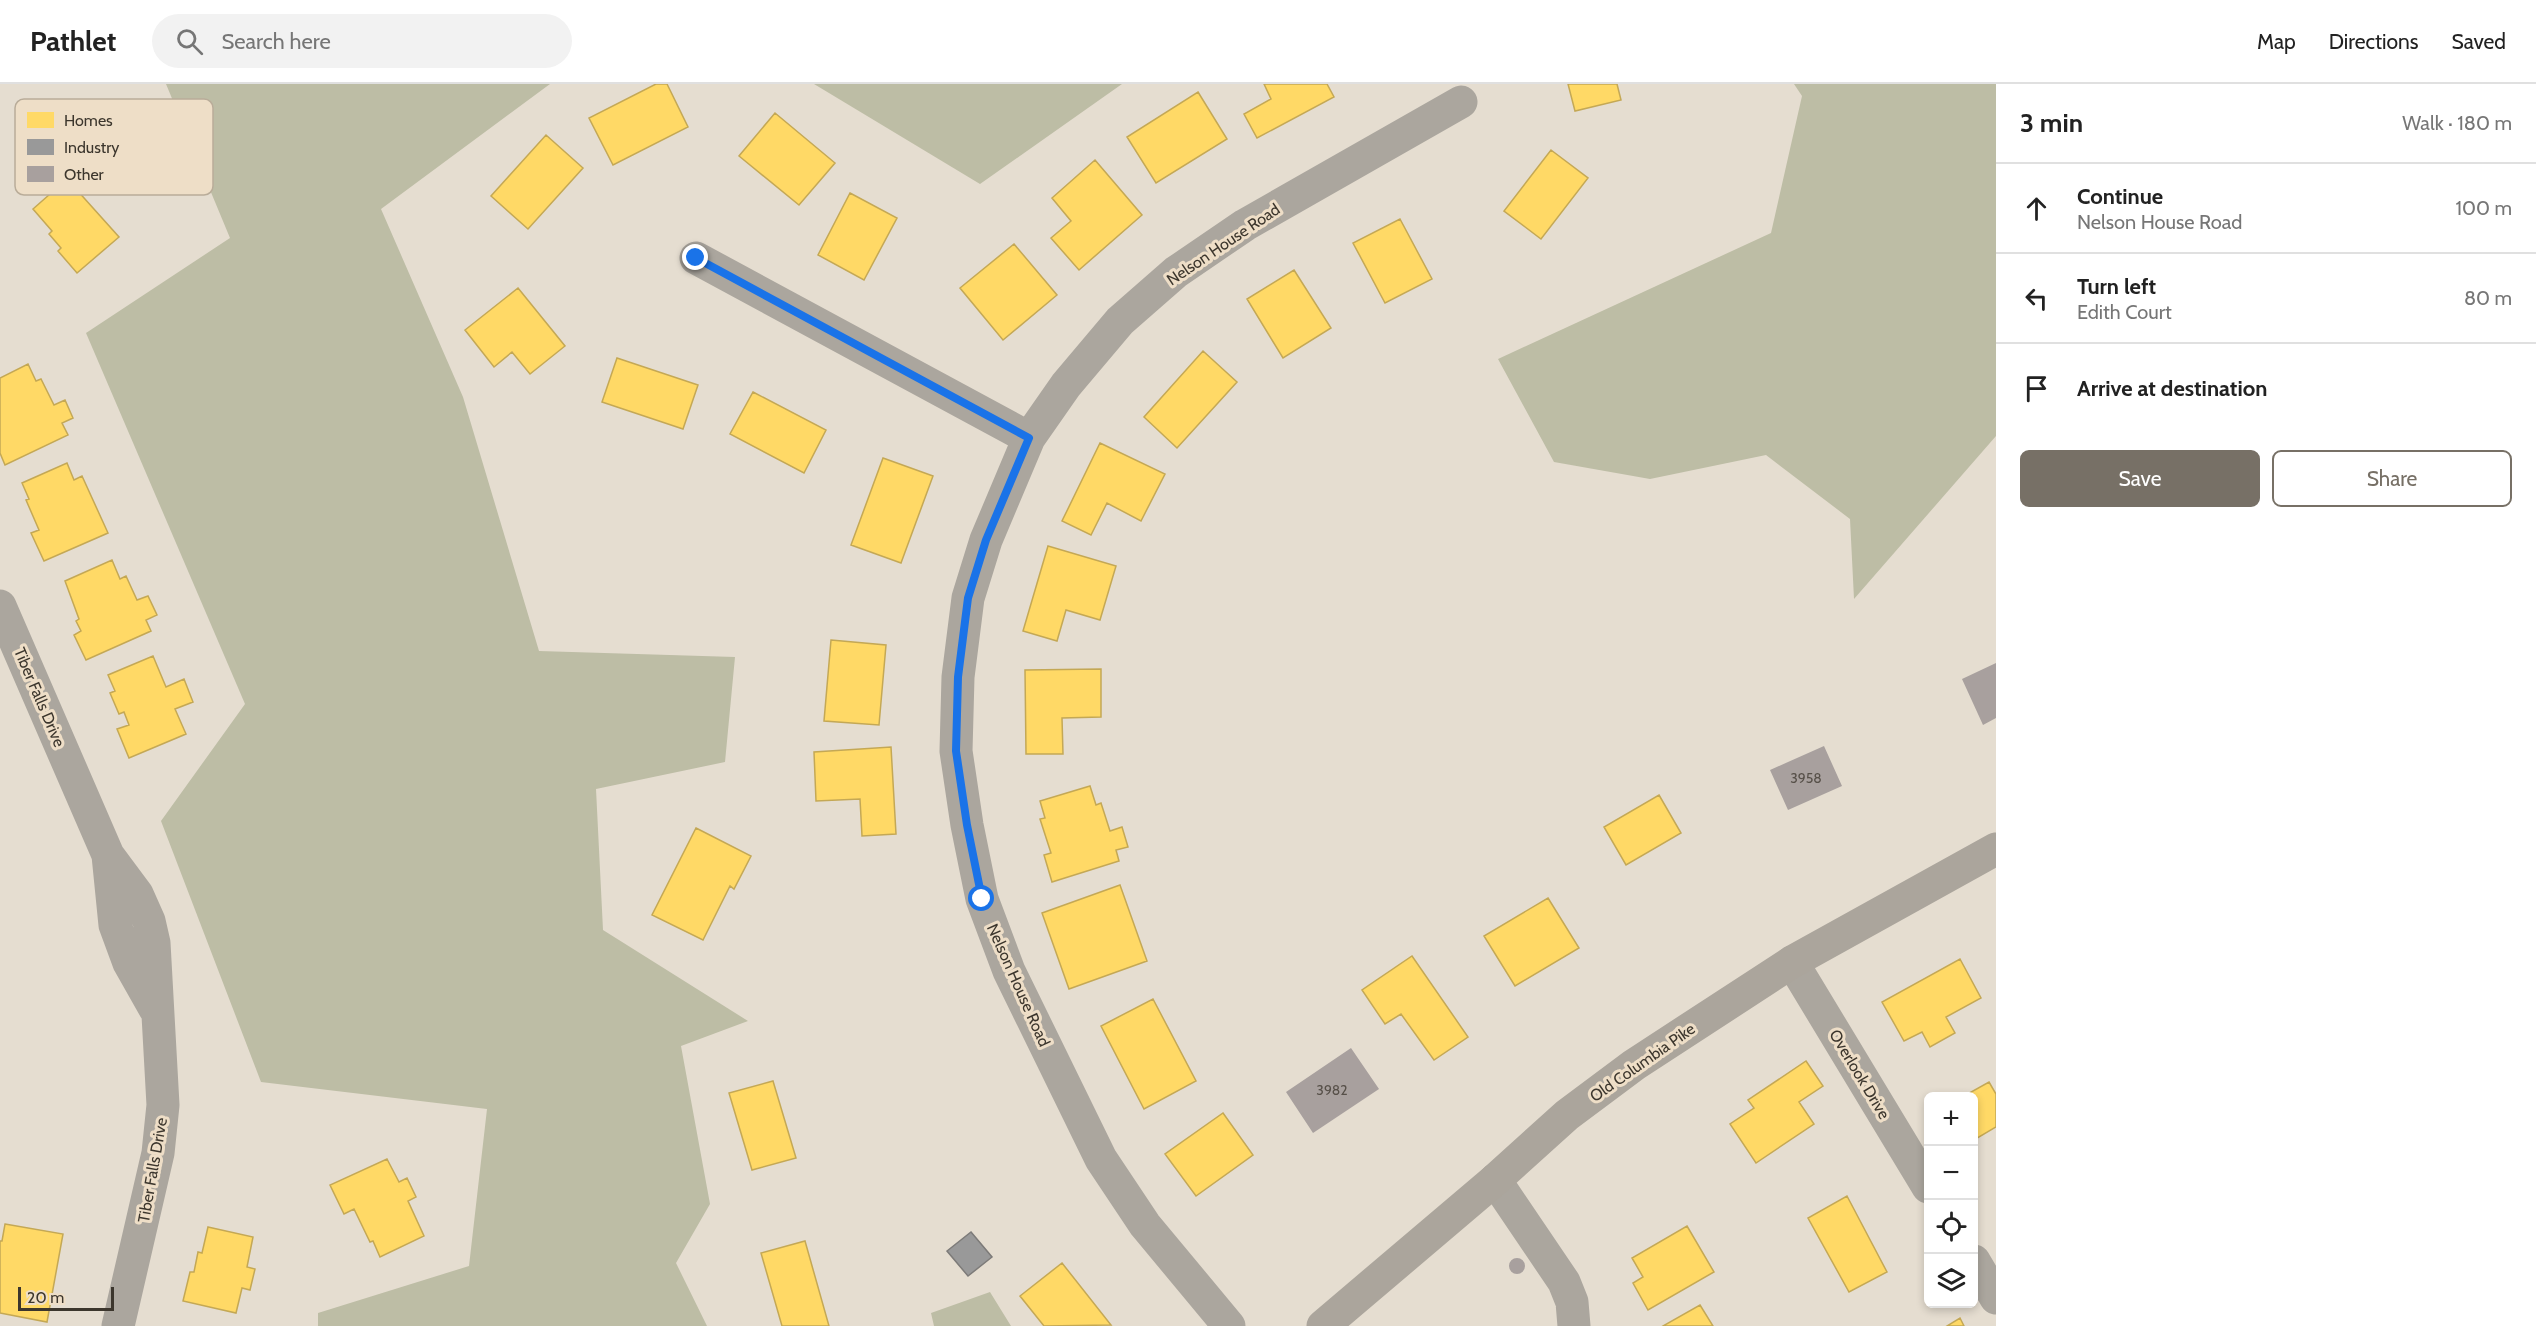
<!DOCTYPE html>
<meta charset="utf-8">
<style>
body{margin:0;font-family:Cabin,sans-serif;background:#f2f2f2;color:#222}
.controls{position:absolute;right:18px;bottom:18px;display:grid;overflow:hidden;border-radius:9px;box-shadow:0 3px 9px #0003}
.controls button{width:54px;height:54px;display:grid;place-items:center;padding:0;border:0;border-bottom:2px solid #e0e0e0;background:#fff;color:#222;font:30px sans-serif}
.scale{position:absolute;left:18px;bottom:15px;width:96px;box-sizing:border-box;padding-left:6px;border:3px solid #3c362d;border-top:0;font-size:16px;line-height:21px;white-space:nowrap;color:#3c362d;-webkit-text-stroke:4px #eedec7;paint-order:stroke}
.stop{position:absolute;width:18px;height:18px;margin:-14px;border:4px solid #1a73e8;border-radius:50%;background:#fff}
.stop.end{background:#1a73e8;border-color:#fff;box-shadow:0 2px 6px #0008}
.list{margin:0;padding:0;list-style:none}
h2{display:flex;justify-content:space-between;align-items:center;height:78px;margin:0;padding:0 24px;font-size:26px}
h2 small{font-size:20px;font-weight:400;color:#767676}
.list li{display:grid;grid-template-columns:39px 1fr auto;gap:18px;align-items:center;box-sizing:border-box;height:90px;padding:0 24px;border-top:2px solid #e0e0e0}
.list b{display:block;font-size:22px;white-space:nowrap}
.list p{margin:0;font-size:20px;white-space:nowrap;color:#767676}
.list em{font-size:20px;font-style:normal;color:#767676}
.actions{display:flex;gap:12px;padding:18px 24px}
.actions a{flex:1;padding:14px 0;border:2px solid #777066;border-radius:9px;text-align:center;font-size:21px;color:#777066}
.actions .main{background:#777066;color:#fff}
.icon{flex:none;width:33px;height:33px;fill:none;stroke:currentColor;stroke-width:2;stroke-linecap:round;stroke-linejoin:round}
.map{position:relative;flex:none;width:1996px;height:1242px;overflow:hidden}
header{display:flex;align-items:center;gap:36px;box-sizing:border-box;height:84px;padding:0 30px;background:#fff;border-bottom:2px solid #e0e0e0}
header strong{font-size:28px}
nav{display:flex;gap:33px;margin-inline-start:auto;font-size:21px}
.search{width:420px;height:54px;background:#f2f2f2;display:flex;align-items:center;gap:15px;box-sizing:border-box;padding:0 21px;border-radius:33px;color:#767676;font-size:22px}
main{display:flex}
aside{flex:1;background:#fff}
.map>svg:first-child{display:block}
.forest{fill:#bdbda5}
.homes{fill:#ffd966;stroke:#c4a855;stroke-width:1.5}
.industry{fill:#999;stroke:#7d7b79;stroke-width:1.5}
.building{fill:#a8a09e}
.lines{fill:none;stroke-linecap:round;stroke-linejoin:round}
.street{stroke:#aba69e;stroke-width:33}
.secondary{stroke:#aba59c;stroke-width:33}
.route{stroke:#1a73e8;stroke-width:8}
.labels{text-anchor:middle;stroke-width:6;stroke-linejoin:round;paint-order:stroke}
.number-label{font-size:14px;fill:#575049}
.street-label{font-size:16px;fill:#3c362d;stroke:#eedec7}
.key{fill:#eedec7;stroke:#b9ac99;stroke-width:1.5}
.key-label{font-size:16px;fill:#3c362d}
</style>
<header>
<strong>Pathlet</strong>
<div class="search"><svg class="icon" aria-label="search" viewBox="0 0 24 24"><circle cx="10" cy="10" r="6"/><path d="M15 15l6 6"/></svg>Search here</div>
<nav><a>Map</a><a>Directions</a><a>Saved</a></nav>
</header>
<main>
<div class="map">
<svg width="1996" height="1242" viewBox="0 0 1996 1242">
<rect width="100%" height="100%" fill="#e5ddd0"/>
<!-- forest -->
<path class="forest" d="M166 0H550L381 125 463 313 539 567 735 573 725 678 596 705 603 846 748 937 681 962 710 1120 676 1179 707 1242H318V1229L469 1182 487 1025 261 998 161 737 245 620 86 249 230 154Z
M814 0H1122L980 100Z
M1794 0H1996V352L1854 515 1850 435 1766 371 1650 395 1554 378 1498 275 1771 149 1802 12Z
M990 1208 1011 1242H934L931 1229Z"/>
<!-- homes -->
<path class="homes" d="M656 0H667L688 43 613 81 589 34Z
M1264 0H1327L1334 13 1257 54 1244 30 1271 15Z
M1568 0H1617L1621 16 1575 27Z
M1198 8 1227 55 1156 99 1127 53Z
M775 29 835 79 799 121 739 72Z
M546 51 583 84 528 145 491 112Z
M1551 66 1588 94 1541 155 1504 127Z
M1095 76 1142 131 1079 186 1051 154 1071 137 1052 114Z
M67 95 119 153 77 189 58 167 61 164 49 150 52 147 33 125Z
M850 109 897 134 864 196 818 171Z
M1400 135 1432 195 1385 219 1353 159Z
M1014 160 1057 211 1003 256 960 204Z
M1294 186 1331 244 1283 274 1247 215Z
M518 204 565 262 530 290 512 268 494 283 465 246Z
M1203 267 1237 298 1177 364 1144 333Z
M617 274 698 301 683 345 602 318Z
M28 280 36 297 41 295 54 321 65 316 73 334 62 339 68 351 5 381 0 369V294Z
M753 308 826 346 804 389 730 350Z
M1100 359 1165 390 1141 437 1107 419 1091 451 1062 437Z
M883 374 933 392 901 479 851 461Z
M67 379 74 396 82 392 108 449 44 477 31 449 39 446 26 416 29 415 22 399Z
M1048 462 1116 482 1100 536 1066 526 1057 557 1023 547Z
M112 476 120 495 126 492 137 516 148 512 157 531 146 536 151 547 86 576 74 551 81 547 76 537 79 535 65 497Z
M831 556 886 561 879 641 824 637Z
M153 572 166 603 184 595 193 618 175 625 186 650 129 674 117 645 129 641 124 628 119 630 110 609 115 607 108 591Z
M1101 585V633L1062 634 1063 670H1026L1025 586Z
M891 663 896 750 862 752 860 715 816 717 814 668Z
M1090 702 1096 721 1101 719 1110 747 1122 743 1128 763 1116 766 1119 777 1052 798 1044 771 1051 769 1040 735 1045 734 1040 717Z
M1659 711 1681 749 1626 781 1604 743Z
M696 744 751 772 734 805 730 802 703 856 652 831Z
M1120 801 1147 877 1069 905 1042 829Z
M1548 814 1579 864 1515 902 1484 852Z
M1412 872 1468 953 1434 976 1401 930 1385 940 1362 906Z
M1960 875 1981 914 1946 933 1955 949 1930 963 1922 948 1904 957 1882 918Z
M1153 915 1196 997 1144 1025 1101 942Z
M1806 977 1823 1002 1799 1018 1814 1040 1756 1079 1730 1040 1754 1024 1748 1016Z
M773 997 796 1074 752 1086 729 1009Z
M1989 998 1996 1010V1043L1974 1056V1012H1964Z
M1223 1029 1253 1071 1196 1112 1165 1070Z
M387 1075 399 1098 407 1094 416 1113 408 1117 424 1152 380 1173 373 1157 370 1158 354 1125 344 1130 330 1101Z
M1847 1112 1887 1188 1849 1208 1808 1134Z
M5 1140 63 1150 47 1238 0 1229V1157H2Z
M1687 1142 1714 1188 1648 1226 1633 1199 1643 1193 1632 1174Z
M208 1143 253 1153 247 1183 255 1185 250 1206 242 1204 236 1229 183 1217 190 1188H194L198 1168 202 1169Z
M805 1157 829 1242H782L761 1169Z
M1062 1179 1111 1241 1044 1242 1020 1212Z
M1700 1221 1713 1242H1663Z
M1960 1234 1964 1242H1947Z"/>
<!-- industry -->
<path class="industry" d="M971 1148 992 1173 968 1192 947 1167Z"/>
<!-- building -->
<path class="building" d="M1996 579V634L1983 641 1962 595Z
M1824 662 1842 702 1788 726 1770 686Z
M1351 964 1379 1005 1313 1049 1286 1008Z
M1509 1182a8 8 0 1 1 16 0a8 8 0 1 1-16 0Z"/>
<g class="lines">
<!-- street -->
<path class="street" d="M696 174 1029 354
M0 522 108 771 137 810 149 837 154 859 163 1021 158 1069 118 1242
M108 771 115 841 129 879 155 925
M1792 878 1928 1103
M1495 1096 1564 1198 1572 1218 1574 1242
M1974 1177 1996 1214
M1229 1242 1145 1141 1101 1075 1009 887 982 815 967 741 956 667 958 593 968 514 986 456 1029 354 1066 301 1120 237 1176 188 1245 141 1461 18"/>
<!-- secondary -->
<path class="secondary" d="M1323 1242 1495 1096 1567 1031 1634 981 1792 878 1996 765"/>
</g>
<g class="lines">
<!-- route -->
<path class="route" d="M696 174 1029 354 986 456 968 514 958 593 956 667 967 741 982 815"/>
</g>
<g class="labels">
<!-- number labels -->
<g class="number-label">
<text x="1806" y="699">3958</text>
<text x="1332" y="1011">3982</text>
</g>
<!-- street labels -->
<g class="street-label">
<text transform="translate(1223 160) rotate(-34)" y="6">Nelson House Road</text>
<text transform="translate(40 613) rotate(67)" y="6">Tiber Falls Drive</text>
<text transform="translate(1019 901) rotate(66)" y="6">Nelson House Road</text>
<text transform="translate(1642 978) rotate(-35)" y="6">Old Columbia Pike</text>
<text transform="translate(1860 990) rotate(59)" y="6">Overlook Drive</text>
<text transform="translate(152 1086) rotate(-80)" y="6">Tiber Falls Drive</text>
</g>
</g>
<!-- legend -->
<rect x="15" y="15" width="198" height="96" rx="9" class="key"/>
<rect x="27" y="28" width="27" height="16" fill="#ffd966"/>
<rect x="27" y="55" width="27" height="16" fill="#999"/>
<rect x="27" y="82" width="27" height="16" fill="#a8a09e"/>
<g class="key-label">
<text x="64" y="42">Homes</text>
<text x="64" y="69">Industry</text>
<text x="64" y="96">Other</text>
</g>
</svg>
<div class="controls">
<button>+</button>
<button>−</button>
<button><svg class="icon" aria-label="locate" viewBox="0 0 24 24"><circle cx="12" cy="12" r="6"/><path d="M12 2v4M12 18v4M2 12h4M18 12h4"/></svg></button>
<button><svg class="icon" aria-label="layers" viewBox="0 0 24 24"><path d="M12 4l9 5-9 5-9-5zM3 14l9 5 9-5"/></svg></button>
</div>
<div class="scale">20 m</div>
<div class="stop" style="left:982px;top:815px"></div>
<div class="stop end" style="left:696px;top:174px"></div>
</div>
<aside>
<h2>3 min<small>Walk · 180 m</small></h2>
<ul class="list">
<li><svg class="icon" aria-label="ahead" viewBox="0 0 24 24"><path d="M12 20V5M6 11l6-6 6 6"/></svg><div><b>Continue</b><p>Nelson House Road</p></div><em>100 m</em></li>
<li><svg class="icon" aria-label="left" viewBox="0 0 24 24"><path d="M17 20v-9H6M10 6l-5 5 5 5"/></svg><div><b>Turn left</b><p>Edith Court</p></div><em>80 m</em></li>
<li><svg class="icon" aria-label="arrive" viewBox="0 0 24 24"><path d="M6 21V4h12l-3 4 3 4H6"/></svg><div><b>Arrive at destination</b></div></li>
</ul>
<div class="actions"><a class="main">Save</a><a>Share</a></div>
</aside>
</main>
